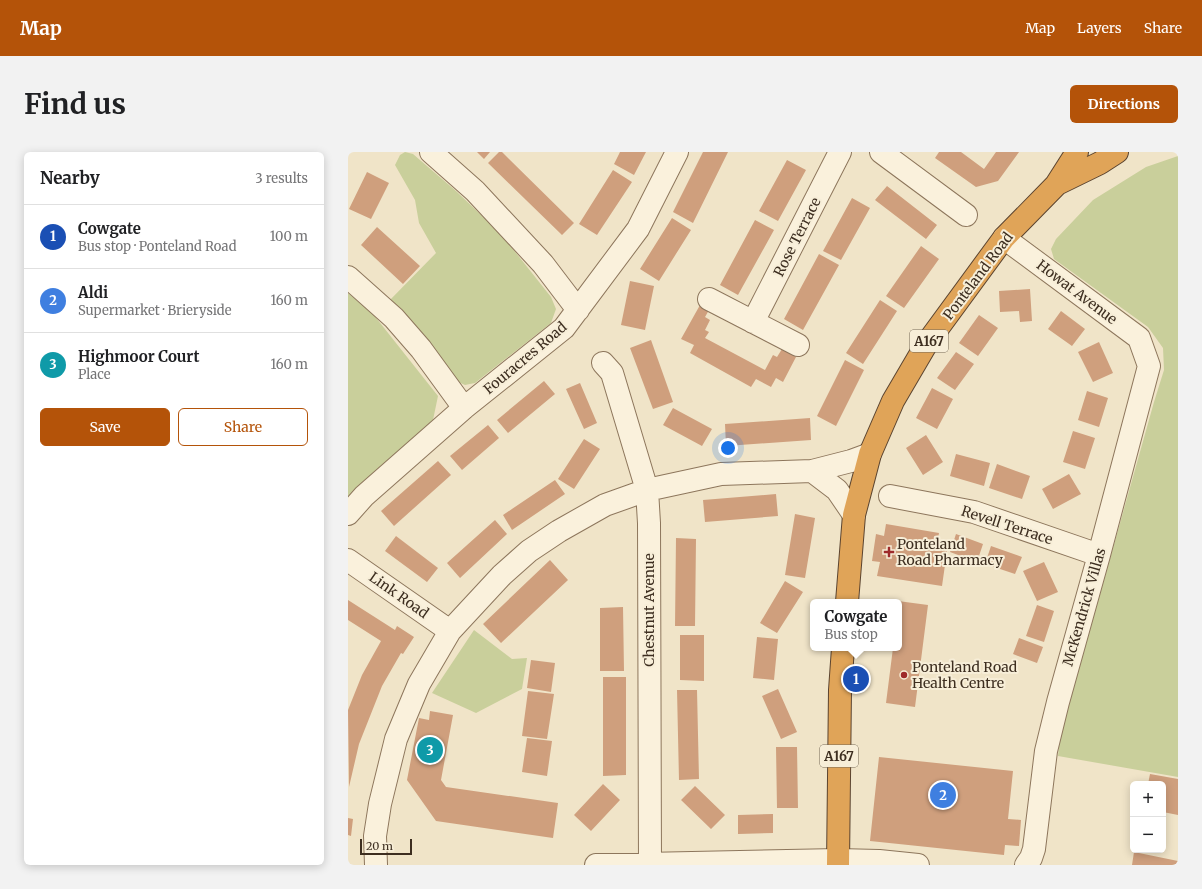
<!DOCTYPE html>
<meta charset="utf-8">
<style>
body{margin:0;font-family:Merriweather,serif;background:#f2f2f2;color:#202124}
.controls{position:absolute;right:12px;bottom:12px;display:grid;overflow:hidden;border-radius:6px;box-shadow:0 2px 10px #0003}
.controls button{width:36px;height:36px;display:grid;place-items:center;padding:0;border:0;border-bottom:1px solid #e0e0e0;background:#fff;color:#202124;font:20px sans-serif}
.scale{position:absolute;left:12px;bottom:10px;width:52px;box-sizing:border-box;padding-left:4px;border:2px solid #3d2e20;border-top:0;font-size:11px;line-height:14px;white-space:nowrap;color:#3d2e20;-webkit-text-stroke:3px #f7eed8;paint-order:stroke}
.you{position:absolute;left:380px;top:296px;width:14px;height:14px;margin:-10px;border:3px solid #fff;border-radius:50%;background:#1a73e8;box-shadow:0 0 0 6px #1a73e833}
.badge{display:grid;place-items:center;width:26px;height:26px;border-radius:50%;background:#b45309;color:#fff;font-size:13px;font-weight:700}
.pin{position:absolute;translate:-50% -50%;border:2px solid #fff;box-shadow:0 1px 4px #0006}
.popup{position:absolute;left:462px;top:447px;width:92px;height:52px;box-sizing:border-box;display:grid;place-content:center;border-radius:6px;background:#fff;filter:drop-shadow(0 1px 3px #0005);font-size:13px;white-space:nowrap;color:#757577}
.popup b{font-size:15px;color:#202124}
.popup::after{content:'';position:absolute;left:50%;top:100%;margin-left:-8px;border:8px solid transparent;border-top-color:#fff}
.list{margin:0;padding:0;list-style:none}
h2{display:flex;justify-content:space-between;align-items:center;height:52px;margin:0;padding:0 16px;font-size:17px}
h2 small{font-size:13px;font-weight:400;color:#757577}
.list li{display:grid;grid-template-columns:26px 1fr auto;gap:12px;align-items:center;box-sizing:border-box;height:64px;padding:0 16px;border-top:1px solid #e0e0e0}
.list b{display:block;font-size:15px;white-space:nowrap}
.list p{margin:0;font-size:13px;white-space:nowrap;color:#757577}
.list em{font-size:13px;font-style:normal;color:#757577}
.actions{display:flex;gap:8px;padding:12px 16px}
.actions a{flex:1;padding:9px 0;border:1px solid #b45309;border-radius:6px;text-align:center;font-size:14px;color:#b45309}
.actions .main{background:#b45309;color:#fff}
.map{position:relative;flex:none;width:830px;height:713px;overflow:hidden;border-radius:6px}
header{display:flex;align-items:center;gap:24px;box-sizing:border-box;height:56px;padding:0 20px;background:#b45309;color:#fff}
header strong{font-size:19px}
nav{display:flex;gap:22px;margin-inline-start:auto;font-size:14px}
.intro{display:flex;align-items:center;justify-content:space-between;box-sizing:border-box;height:96px;padding:0 24px}
h1{margin:0;font-size:28px}
.button{padding:10px 18px;border-radius:6px;background:#b45309;color:#fff;font-size:14px;font-weight:700}
main{display:flex;gap:24px;padding:0 24px}
aside{flex:1;background:#fff;border-radius:6px;box-shadow:0 2px 10px #0003}
.map>svg:first-child{display:block}
.green{fill:#c9cf9b}
.building{fill:#cf9f7d}
.lines{fill:none;stroke-linecap:round;stroke-linejoin:round}
.minor-casing{stroke:#8d765c;stroke-width:24}
.highway-casing{stroke:#5b4430;stroke-width:24}
.minor{stroke:#faf1dc;stroke-width:22}
.highway{stroke:#e0a458;stroke-width:22}
.poi-dot{fill:#9e2a2b;stroke:#f7eed8;stroke-width:1.5}
.labels{text-anchor:middle;stroke-width:4;stroke-linejoin:round;paint-order:stroke}
.shield{fill:#f7eed8;stroke:#756857;stroke-width:1}
.shield-label{font-size:13px;font-weight:bold;fill:#3d2e20}
.street-label{font-size:14px;fill:#3d2e20;stroke:#f7eed8}
.poi-label{font-size:14px;fill:#3d2e20;stroke:#f7eed8;text-anchor:start}
</style>
<header>
<strong>Map</strong>
<nav><a>Map</a><a>Layers</a><a>Share</a></nav>
</header>
<div class="intro"><h1>Find us</h1><a class="button">Directions</a></div>
<main>
<aside>
<h2>Nearby<small>3 results</small></h2>
<ul class="list">
<li><span class="badge" style="background:#1a4fb4">1</span><div><b>Cowgate</b><p>Bus stop · Ponteland Road</p></div><em>100 m</em></li>
<li><span class="badge" style="background:#3f7fe0">2</span><div><b>Aldi</b><p>Supermarket · Brieryside</p></div><em>160 m</em></li>
<li><span class="badge" style="background:#0f9aa8">3</span><div><b>Highmoor Court</b><p>Place</p></div><em>160 m</em></li>
</ul>
<div class="actions"><a class="main">Save</a><a>Share</a></div>
</aside>
<div class="map">
<svg width="830" height="713" viewBox="0 0 830 713">
<rect width="100%" height="100%" fill="#f0e4c8"/>
<!-- green -->
<path class="green" d="M57 0 65 2 108 39 153 82 203 145 208 157 203 171 127 231 117 233 108 229 80 188 42 148 88 101 71 71 67 48 47 13 52 3Z
M830 4V625L710 604 712 585 806 250 816 218 815 196 800 175 706 107 703 97 708 87 745 48 798 15Z
M0 141 25 162 90 244 85 268 11 337 0 349Z
M126 478 164 507 179 506 174 537 128 561 84 541Z"/>
<!-- building -->
<path class="building" d="M129 0H142L136 7Z
M151 0H154L226 71 214 83 140 11Z
M272 0H298L286 23 266 12Z
M355 0H380L345 71 325 60Z
M591 0H613L636 17 648 0H671L650 29 628 35 587 6Z
M439 8 458 18 430 69 411 59Z
M265 18 284 30 249 83 231 72Z
M19 20 41 31 23 67 1 57Z
M539 34 589 73 578 87 527 48Z
M504 46 522 56 493 108 475 99Z
M324 66 343 78 311 129 292 117Z
M407 68 426 78 390 143 372 133Z
M29 75 72 114 55 132 13 93Z
M573 94 591 107 556 156 538 144Z
M471 102 491 113 455 178 436 167Z
M282 129 306 134 297 178 273 173Z
M682 137 684 169 672 170 671 159 652 160 651 139Z
M532 148 549 159 515 212 498 201Z
M352 153 361 158 357 165 362 168 357 178 361 180 357 186 417 218 425 203 429 205 434 197 448 205 435 230 428 226 423 235 408 227 403 235 342 201 346 193 333 187Z
M713 159 737 177 724 194 700 177Z
M631 163 650 176 630 204 611 191Z
M303 188 325 250 305 257 282 196Z
M751 190 765 221 745 230 730 200Z
M608 200 626 212 607 238 589 226Z
M497 208 516 218 488 274 469 264Z
M196 229 207 242 160 281 149 268Z
M232 231 249 271 236 277 218 237Z
M584 236 605 247 589 277 568 266Z
M739 239 760 246 751 275 730 268Z
M325 256 364 277 354 294 315 273Z
M462 266 463 288 378 294 377 272Z
M140 273 151 286 114 318 102 304Z
M725 279 747 286 737 317 715 310Z
M578 283 595 310 575 323 558 296Z
M236 287 252 297 226 337 210 327Z
M608 302 642 311 636 334 602 324Z
M90 309 103 323 46 374 33 359Z
M649 312 682 324 674 347 641 336Z
M721 322 733 342 705 357 694 337Z
M207 328 217 342 164 378 155 363Z
M428 342 430 364 357 370 355 348Z
M447 362 467 366 457 426 437 423Z
M147 368 159 382 112 426 99 411Z
M538 372 591 381 588 397 599 399 594 434 529 424 532 410 524 409 528 382 536 384Z
M608 382 635 392 629 410 602 400Z
M48 384 90 416 79 430 37 399Z
M328 386 348 387 347 474H327Z
M643 394 674 405 667 422 637 412Z
M202 408 220 428 153 491 135 472Z
M696 410 710 440 689 449 675 419Z
M437 429 455 440 429 481 412 471Z
M535 447 580 453 567 555 538 551 545 496H551V450H534Z
M0 448 47 478 49 474 66 485 55 502 53 501 34 534 11 592 1 635 0 558 14 523 33 489 0 468Z
M689 453 706 459 696 490 678 484Z
M275 455 276 519H252V456Z
M332 483H356V529L332 528Z
M409 485 430 487 426 528 405 526Z
M671 486 695 495 689 511 665 502Z
M183 508 207 511 203 540 179 536Z
M255 525H278V623L255 624Z
M430 537 449 580 433 587 414 544Z
M329 538H349L351 627 331 628Z
M180 539 206 542 199 587 174 584Z
M82 559 105 563 93 628 98 635 210 651 205 686 88 669 59 628 71 566 81 568Z
M179 586 204 589 199 624 174 620Z
M428 595H449L450 656H429Z
M531 605 665 619 660 667 673 668 671 694 657 693 656 703 522 689Z
M802 622 830 627V663L815 660V632H800Z
M255 632 272 648 243 679 226 663Z
M347 634 377 663 363 677 333 648Z
M425 662V681L390 682V663Z
M0 666 5 667 3 684 0 683Z
M786 700 830 709V713H784Z"/>
<g class="lines">
<!-- minor casing -->
<g class="minor-casing">
<path id="minor" d="M83 0 127 39 195 112 230 158
M533 0 618 63
M656 86 791 186 801 214 751 403 710 550 698 599 686 697 683 706 678 713
M0 125 46 166 73 197 116 256
M361 147 450 193
M405 170 492 0
M255 211 264 221 299 338 301 371 302 713
M464 319 489 338 506 363
M542 344 626 360 751 403
M0 362 16 344 116 256 216 176 290 77 329 0
M0 408 102 479
M28 713 27 684 32 652 48 587 71 532 102 479 154 423 181 399 211 379 257 353 299 338 373 322 464 319 503 309 522 302
M248 713 490 708 531 709 570 713"/>
</g>
<!-- highway casing -->
<g class="highway-casing">
<path id="highway" d="M709 32 752 11 769 0
M499 450 506 363 522 302 545 249 579 191 656 86 708 33 729 0
M490 713 492 538 495 496"/>
</g>
<!-- minor -->
<use href="#minor" class="minor"/>
<!-- highway -->
<use href="#highway" class="highway"/>
</g>
<!-- markers -->
<g class="poi-dot">
<path d="M539 394h4v4h4v4h-4v4h-4v-4h-4v-4h4z"/>
<circle cx="556" cy="523" r="4"/>
</g>
<g class="labels">
<!-- shield labels -->
<g class="shield">
<rect x="562" y="178" width="38" height="22" rx="3"/>
<rect x="472" y="593" width="38" height="22" rx="3"/>
</g>
<g class="shield-label">
<text x="581" y="194">A167</text>
<text x="491" y="609">A167</text>
</g>
<!-- street labels -->
<g class="street-label">
<text transform="translate(449 85) rotate(-63)" y="5">Rose Terrace</text>
<text transform="translate(630 124) rotate(-53)" y="5">Ponteland Road</text>
<text transform="translate(729 140) rotate(37)" y="5">Howat Avenue</text>
<text transform="translate(177 206) rotate(-40)" y="5">Fouracres Road</text>
<text transform="translate(659 373) rotate(18)" y="5">Revell Terrace</text>
<text transform="translate(51 443) rotate(35)" y="5">Link Road</text>
<text transform="translate(736 455) rotate(-74)" y="5">McKendrick Villas</text>
<text transform="translate(301 458) rotate(-90)" y="5">Chestnut Avenue</text>
</g>
<!-- poi labels -->
<g class="poi-label">
<text x="549" y="397">Ponteland<tspan x="549" dy="16">Road Pharmacy</tspan></text>
<text x="564" y="520">Ponteland Road<tspan x="564" dy="16">Health Centre</tspan></text>
</g>
</g>
</svg>
<div class="controls">
<button>+</button>
<button>−</button>
</div>
<div class="scale">20 m</div>
<div class="you"></div>
<div class="pin badge" style="left:508px;top:527px;background:#1a4fb4">1</div>
<div class="popup"><b>Cowgate</b>Bus stop</div>
<div class="pin badge" style="left:595px;top:643px;background:#3f7fe0">2</div>
<div class="pin badge" style="left:82px;top:598px;background:#0f9aa8">3</div>
</div>
</main>
